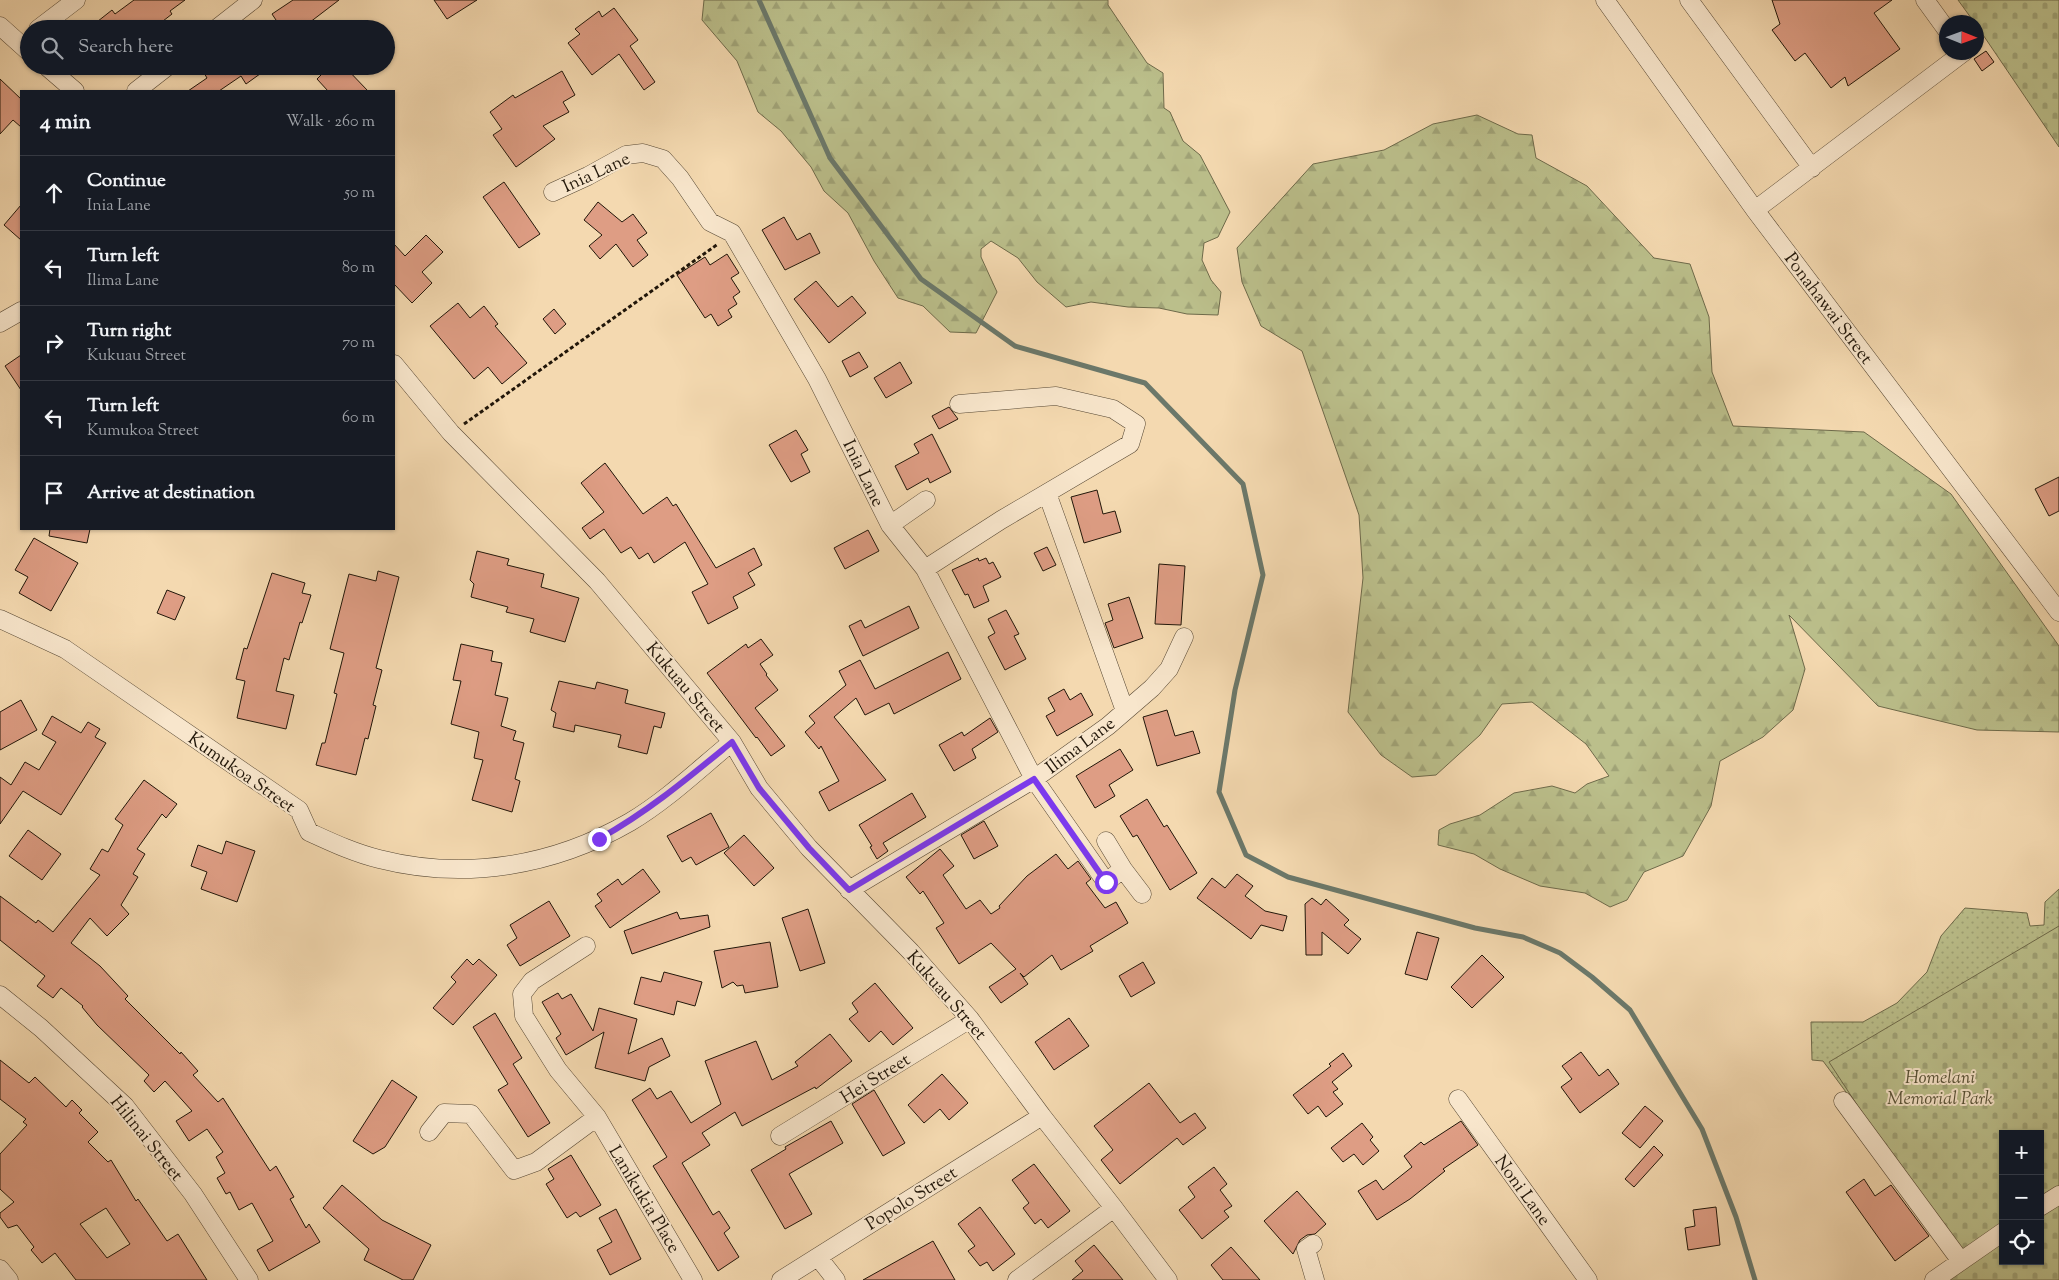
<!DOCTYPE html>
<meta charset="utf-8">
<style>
body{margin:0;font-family:"Sorts Mill Goudy",serif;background:#20242c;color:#f1f3f6}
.controls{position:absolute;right:15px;bottom:15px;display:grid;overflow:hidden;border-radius:0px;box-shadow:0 1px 4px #0004}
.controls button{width:45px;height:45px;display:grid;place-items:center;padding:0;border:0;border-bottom:1px solid #363941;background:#171b24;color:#f1f3f6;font:25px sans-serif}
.compass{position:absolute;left:1939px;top:15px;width:45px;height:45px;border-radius:50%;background:#171b24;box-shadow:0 1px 4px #0004;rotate:91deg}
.stop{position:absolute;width:15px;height:15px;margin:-11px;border:4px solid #7c3aed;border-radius:50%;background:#fff}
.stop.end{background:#7c3aed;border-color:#fff;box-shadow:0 1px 5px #0008}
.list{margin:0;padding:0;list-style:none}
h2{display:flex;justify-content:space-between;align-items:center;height:65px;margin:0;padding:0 20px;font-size:21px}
h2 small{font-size:16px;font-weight:400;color:#9ea1a6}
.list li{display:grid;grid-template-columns:32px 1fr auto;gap:15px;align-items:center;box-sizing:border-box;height:75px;padding:0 20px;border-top:1px solid #363941}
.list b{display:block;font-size:19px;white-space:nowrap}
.list p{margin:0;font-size:16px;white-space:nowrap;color:#9ea1a6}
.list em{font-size:16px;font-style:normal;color:#9ea1a6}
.icon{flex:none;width:28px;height:28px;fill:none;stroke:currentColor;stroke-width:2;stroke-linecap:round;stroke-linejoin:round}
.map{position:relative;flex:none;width:2059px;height:1280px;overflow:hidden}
.search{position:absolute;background:#171b24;box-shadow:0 1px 4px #0004;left:20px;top:20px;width:375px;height:55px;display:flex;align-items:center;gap:12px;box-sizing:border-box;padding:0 18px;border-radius:28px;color:#9ea1a6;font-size:19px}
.panel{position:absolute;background:#171b24;box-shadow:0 1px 4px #0004;left:20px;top:90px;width:375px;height:440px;border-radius:0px}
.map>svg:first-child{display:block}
.grass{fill:url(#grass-dots);stroke:#6e6a4a}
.forest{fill:url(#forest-firs);stroke:#6e6a4a}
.cemetery{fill:url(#cemetery-stones);stroke:#6e6a4a;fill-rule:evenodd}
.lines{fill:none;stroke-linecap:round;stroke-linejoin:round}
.stream{stroke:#6b786a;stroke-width:5}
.building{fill:#de9d84;stroke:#211609;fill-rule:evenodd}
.minor-casing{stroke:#564733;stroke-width:19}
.path{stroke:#211609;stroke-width:3;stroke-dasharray:4 2.5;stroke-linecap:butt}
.minor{stroke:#f8e6cc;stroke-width:18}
.route{stroke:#7c3aed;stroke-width:6}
.labels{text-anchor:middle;stroke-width:4;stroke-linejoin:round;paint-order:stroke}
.street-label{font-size:18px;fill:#211609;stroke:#f8e6cc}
.park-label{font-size:18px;font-style:italic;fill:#575136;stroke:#f8e6cc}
</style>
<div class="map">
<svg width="2059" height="1280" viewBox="0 0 2059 1280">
<defs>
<pattern id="grass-dots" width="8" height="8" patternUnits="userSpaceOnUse" patternTransform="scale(1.25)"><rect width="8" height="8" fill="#bbbf8b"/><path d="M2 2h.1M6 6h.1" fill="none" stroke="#a0a377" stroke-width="1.8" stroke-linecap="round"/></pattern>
<pattern id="forest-firs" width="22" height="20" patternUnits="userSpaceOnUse" patternTransform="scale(1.25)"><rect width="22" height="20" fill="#bbbf8b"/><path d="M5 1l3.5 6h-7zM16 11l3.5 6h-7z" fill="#a0a377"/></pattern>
<pattern id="cemetery-stones" width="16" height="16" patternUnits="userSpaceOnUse" patternTransform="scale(1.25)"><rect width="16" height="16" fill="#bbbf8b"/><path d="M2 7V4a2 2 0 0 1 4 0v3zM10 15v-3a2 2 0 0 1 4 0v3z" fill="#a0a377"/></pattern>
</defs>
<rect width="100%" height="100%" fill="#f4d9b0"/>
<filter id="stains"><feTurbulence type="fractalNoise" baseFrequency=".004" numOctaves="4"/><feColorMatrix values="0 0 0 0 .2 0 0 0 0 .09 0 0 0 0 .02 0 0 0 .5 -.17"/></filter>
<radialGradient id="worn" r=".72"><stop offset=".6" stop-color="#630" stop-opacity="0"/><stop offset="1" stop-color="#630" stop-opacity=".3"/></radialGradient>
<!-- grass -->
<path class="grass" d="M2059 889V1174L2040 1134H2003L1954 1238 1823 1061 1812 1060 1811 1022H1863L1897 1003 1927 972 1941 936 1965 908 2027 913 2030 926 2044 925 2045 902Z"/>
<!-- forest -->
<path class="forest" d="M704 0H1108V5L1147 63 1163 73 1164 108 1170 112 1183 141 1200 155 1230 212 1218 237 1204 243 1202 260 1211 280 1221 292 1218 315 1187 314 1159 308 1128 307 1091 302 1066 307 1037 282 1018 258 991 241 981 249V257L997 292 976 333 950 332 923 306 898 298 874 261 848 213 824 191 811 167 781 131 758 112 737 61 702 20Z
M1477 115 1518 134 1532 135 1536 158 1587 186 1654 258 1690 264 1709 317 1712 372 1733 426 1864 432 1951 494 2059 646V732L1977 730 1878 706 1789 615 1805 669 1793 710 1763 737 1720 761 1711 806 1683 856 1644 872 1627 900 1610 907 1585 893 1540 886 1500 869 1474 854 1438 845 1439 830 1450 824 1480 815 1514 793 1552 786 1575 793 1587 784 1609 776 1586 744 1532 702 1502 704 1480 735 1436 775 1412 777 1381 755 1348 712 1363 578 1359 515 1302 351 1261 326 1242 282 1237 248 1313 164 1384 150 1433 124Z"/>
<!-- cemetery -->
<path class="cemetery" d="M1958 0H2059V147L1977 26 1976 22H1974Z
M2059 926V1280H1945L1963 1267 1829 1062ZM2003 1134H2040V1261H2003Z"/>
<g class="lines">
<!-- stream -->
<path class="stream" d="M759 0 830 158 921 279 1015 346 1145 383 1243 484 1263 575 1235 690 1219 792 1246 855 1288 877 1475 928 1523 937 1560 953 1592 977 1630 1010 1702 1129 1736 1217 1755 1280"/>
</g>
<!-- building -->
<path class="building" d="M134 0H185L170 11 172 14 154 28 149 21 138 29H88L112 10 115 14Z
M293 0H339L301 29H282L272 14Z
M434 0H477L447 19Z
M1772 0H1892L1874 13 1900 49 1848 86 1845 77 1831 88 1805 53 1795 61 1772 30 1780 24Z
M614 8 638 40 630 46 655 82 644 90 619 54 592 75 568 43 580 34 575 29 599 11 602 17Z
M1986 51 1994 62 1982 71 1974 59Z
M200 66H271L246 84 241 76 219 91H188L207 78Z
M330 66H344L368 91H328L317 79Z
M562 71 575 95 563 102 569 112 543 126 555 139 516 167 493 135 502 129 490 112 513 95 515 98Z
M0 79 21 99V127L13 120 0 134Z
M504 182 540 234 519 248 483 197Z
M598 202 622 222 633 214 647 233 637 240 648 255 633 267 616 244 600 259 589 246 602 235 584 220Z
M21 205V240L4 225Z
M784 217 797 240 810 233 820 253 785 270 762 230Z
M426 235 443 252 422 272 432 283 412 303 394 284V244L405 256Z
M727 254 739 273 731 278 740 292 733 297 737 304 728 310 732 317 718 326 711 314 705 318 677 275 705 257 710 265Z
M816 281 838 307 852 296 866 313 829 343 794 299Z
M458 303 470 318 484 306 498 324 495 326 527 363 502 384 488 367 474 379 430 326Z
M554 309 566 324 555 334 543 319Z
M859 352 868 367 850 377 842 361Z
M21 355V390L5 366Z
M900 362 912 383 886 398 874 378Z
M949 407 958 419 939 429 932 416Z
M796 430 808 450 801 454 810 472 791 482 769 445Z
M932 434 951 472 930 483 928 478 907 490 895 466 919 453 914 444Z
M605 463 643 514 667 497 673 506 676 504 716 568 754 548 762 565 748 573 755 585 733 597 738 608 708 624 692 592 708 584 685 542 654 563 648 553 639 559 631 547 621 553 604 529 590 539 582 528 604 512 581 483Z
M2059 477V511L2049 516 2035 489Z
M1097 490 1103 514 1115 511 1121 532 1084 543 1071 497Z
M50 529H90L87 543 49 536Z
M868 530 879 551 845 569 834 548Z
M34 538 78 563 51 611 19 593 28 577 15 570Z
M1047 547 1056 565 1043 571 1034 553Z
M477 551 509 559 507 565 544 574 541 587 579 598 565 642 530 632 534 619 506 612 508 607 471 597 474 584 470 580Z
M978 558 979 561 986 558 989 564 993 562 1001 577 983 586 989 601 974 608 968 594 965 595 952 570Z
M1159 564 1185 566 1181 625 1155 624Z
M378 571 399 577 376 668 382 670 373 705 376 706 368 739 365 738 356 775 316 765 322 743H325L337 694 334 693 344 653 330 649 349 574 376 581Z
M272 573 305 583 302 593 311 595 302 623 300 622 289 660 284 658 276 691 294 695 286 729 237 718 245 681 236 679 244 648 247 649Z
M167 590 185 597 175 620 157 613Z
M1129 597 1143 638 1114 648 1105 623 1113 620 1108 604Z
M909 606 919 628 863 656 849 626 861 620 865 628Z
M1006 610 1019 634 1014 636 1026 659 1005 670 988 637 995 633 988 619Z
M761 639 773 655 760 664 767 674 766 675 778 690 755 708 785 746 771 756 757 737 756 738 707 673 746 644 748 648Z
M461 644 493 651 491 661 502 663 495 695 508 698 501 726 516 731 513 740 524 743 515 779 520 781 512 812 472 800 483 760 474 758 479 732 451 724 461 681 453 680Z
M948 652 961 679 894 714 889 703 865 715 856 698 834 717 886 780 829 811 819 792 839 781 821 746 819 749 805 732 815 723 809 716 846 685 839 671 860 660 875 689Z
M559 681 595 689 597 682 628 690 625 703 665 713 661 728 654 726 647 754 618 747 621 735 575 725 574 732 553 727 556 713 551 710Z
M1064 689 1070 700 1081 693 1093 715 1057 736 1046 716 1055 711 1048 698Z
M21 700 37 730 0 750V712Z
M1167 710 1175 736 1193 731 1200 753 1157 766 1143 717Z
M52 716 81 733 88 722 100 729 95 737 106 743 61 815 23 791 0 824V777L11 785 25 762 39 770 56 742 42 734Z
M990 718 998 732 972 749 976 758 954 771 939 745 962 732 964 736Z
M1120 749 1133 770 1109 785 1115 796 1095 808 1076 776Z
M144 780 177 804 166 818 162 814 137 849 145 854 133 874 138 877 121 905 129 914 107 936 90 918 71 943 100 966 128 996 125 999 180 1054 181 1052 198 1071 193 1075 218 1102 223 1098 270 1171 276 1166 294 1197 290 1199 306 1228 309 1224 320 1242 269 1271 257 1250 273 1241 252 1203 239 1210 230 1192 226 1194 217 1178 225 1173 216 1157 223 1152 207 1129 189 1141 176 1121 192 1111 165 1081 154 1092 144 1081 149 1075 97 1025 82 1007 83 1006 61 988 53 998 37 986 45 976 0 940V896L36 923 38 920 53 932 100 875 90 869 102 849 108 852 123 825 115 819Z
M912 793 926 817 883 843 888 851 877 859 870 847 872 846 859 825Z
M1147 799 1164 827 1167 825 1197 873 1170 890 1137 835 1133 837 1120 816Z
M711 813 729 847 696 865 691 857 682 862 667 836Z
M984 821 998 846 974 859 961 835Z
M28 830 61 854 42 880 9 856Z
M744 835 774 868 754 886 724 853Z
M226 841 255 851 237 902 201 889 207 872 191 866 198 845 222 854Z
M940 849 954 866 943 875 966 909 980 900 991 914 1000 908 999 906 1027 876 1056 854 1068 869 1078 861 1091 879 1086 883 1105 908 1116 902 1128 923 1090 946 1093 951 1061 970 1052 955 1024 977 1020 973 1028 984 1001 1003 989 987 1016 969 991 943 959 964 936 928 944 923 923 891 920 894 906 877Z
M643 869 660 892 610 928 595 906 602 901 597 894 618 879 622 885Z
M1237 874 1253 886 1245 896 1265 911 1287 916 1283 931 1261 925 1251 939 1197 898 1212 878 1225 888Z
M1312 898 1321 905 1326 899 1349 920 1344 925 1361 939 1348 954 1322 932V955H1306L1305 904Z
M549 901 570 936 520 966 507 945 517 938 510 925Z
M808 909 825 963 800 971 782 918Z
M677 912 680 919 708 915 710 927 632 954 624 931Z
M1417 932 1439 938 1427 980 1405 974Z
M770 942 778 987 745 993 743 985 737 986 733 982 722 988 714 951Z
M1482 955 1504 977 1472 1008 1451 987Z
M467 959 473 965 479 959 497 975 453 1025 433 1008 456 982 451 977Z
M1143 962 1155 983 1131 997 1119 976Z
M664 972 702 982 695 1006 677 1001 674 1015 634 1004 641 977 661 982Z
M875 983 913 1028 893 1045 881 1031 869 1042 849 1019 858 1012 852 1003Z
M558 993 562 999 571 994 593 1031 599 1008 637 1019 628 1054 662 1038 670 1056 649 1067 645 1081 595 1068 604 1032 566 1055 556 1038 561 1034 542 1002Z
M495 1013 522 1058 513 1064 550 1123 528 1137 498 1090 508 1084 473 1027Z
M1069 1018 1089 1046 1054 1070 1035 1042Z
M830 1034 852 1061 816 1089 815 1087 742 1126 735 1112 702 1133 710 1145 682 1163 713 1215 719 1211 730 1228 724 1233 739 1257 718 1271 653 1166 667 1157 632 1100 650 1088 657 1099 671 1091 691 1123 721 1104 705 1061 756 1041 772 1080 798 1066 795 1062Z
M1581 1052 1599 1076 1608 1069 1619 1084 1580 1113 1561 1087 1572 1079 1562 1066Z
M1343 1053 1352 1066 1332 1082 1338 1089 1333 1092 1343 1104 1326 1117 1318 1106 1308 1114 1293 1095 1331 1066 1329 1064Z
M0 1060 29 1083 35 1077 66 1107 72 1100 82 1110 79 1113 98 1132 88 1142 108 1162 111 1160 136 1201 138 1199 167 1241 178 1234 207 1280H76L55 1253 42 1263 31 1250 34 1247 17 1225 8 1228 0 1217V1213L14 1202 0 1189V1154L27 1125 23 1122 26 1119 0 1099ZM106 1208 130 1244 107 1258 80 1224Z
M942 1074 968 1103 949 1120 940 1109 924 1123 908 1105Z
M392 1080 417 1097 385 1147 373 1154 353 1141Z
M1149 1083 1180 1123 1195 1113 1206 1128 1183 1145 1177 1138 1120 1184 1101 1160 1113 1150 1094 1126Z
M874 1090 905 1143 883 1156 852 1104Z
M1645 1106 1663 1121 1640 1148 1622 1133Z
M831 1121 843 1143 789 1174 812 1214 785 1229 751 1170 786 1149 785 1147Z
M1461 1121 1478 1145 1443 1169 1445 1171 1410 1199 1377 1220 1358 1191 1376 1180 1383 1190 1412 1167 1404 1156 1421 1142 1424 1145Z
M1362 1123 1373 1137 1370 1140 1379 1151 1363 1165 1354 1154 1343 1162 1331 1148Z
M1654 1146 1663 1155 1634 1187 1625 1179Z
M571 1155 601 1205 580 1217 576 1212 567 1218 546 1184 554 1179 548 1169Z
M1034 1164 1070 1211 1048 1228 1041 1219 1035 1224 1023 1208 1029 1203 1012 1180Z
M1214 1167 1227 1184 1220 1190 1232 1206 1224 1211 1229 1217 1202 1239 1179 1210 1195 1197 1188 1187Z
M1864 1179 1875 1196 1891 1185 1929 1236 1895 1261 1846 1192Z
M342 1185 382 1220 431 1245 413 1280H403L364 1260 369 1249 323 1208Z
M1297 1191 1326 1224 1315 1234 1307 1235 1300 1240 1293 1254 1264 1221Z
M980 1207 1015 1254 993 1271 987 1262 980 1266 968 1251 975 1246 958 1224Z
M1716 1207 1720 1245 1688 1250 1685 1228 1695 1226 1693 1210Z
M616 1209 641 1259 610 1275 597 1250 612 1242 599 1218Z
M933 1241 955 1280H863Z
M1094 1245 1123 1280H1072L1083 1271 1075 1261Z
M1231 1247 1260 1280H1223L1211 1265Z"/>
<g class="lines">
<!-- minor casing -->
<g class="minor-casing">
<path id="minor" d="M1605 0 1755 210 2059 612
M1689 0 1812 168
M1925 0 1946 29
M0 26 29 52
M38 29 76 0
M216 29 253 0
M46 66 75 91
M136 91 168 66
M553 192 588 176 626 155 643 153 663 159 680 178 710 222 732 233 817 379 890 525 925 569 1034 779 1106 882 1123 869
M1755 210 1964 52
M0 323 21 311
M394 364 451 433 597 581 732 742 759 788 809 848 911 952 970 1019 1042 1116 1114 1208 1168 1280
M1047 493 1125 711
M890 525 926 500
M925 569 1001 520 1130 444 1136 424 1113 409 1056 396 959 404
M0 619 65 649 299 810 309 832C331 842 354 853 379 859 465 881 554 866 630 822 667 800 699 769 732 742
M1106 841 1123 869 1142 894
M849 890 1034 779 1108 726 1152 688 1169 669 1184 637
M586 946 532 981 522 994 524 1016 558 1070 597 1117 693 1280
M0 995 41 1028 125 1106 193 1194 249 1280
M1458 1099 1588 1280
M1843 1101 1960 1260
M429 1132 444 1113 471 1114 514 1170 536 1162 597 1117
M780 1136 970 1019
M2040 1207 2059 1195
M1313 1244 1306 1249 1315 1280
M818 1257 836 1280
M0 1269 9 1280
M781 1280 1042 1116
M1017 1280 1114 1208
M1934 1280 2003 1232"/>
</g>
<!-- path -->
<path class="path" d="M464 424 718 244"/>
<!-- minor -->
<use href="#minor" class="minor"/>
</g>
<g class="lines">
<!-- route -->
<path class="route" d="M599 839C649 811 688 778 732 742L759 788 809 848 849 890 1034 779 1106 882"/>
</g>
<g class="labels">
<!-- street labels -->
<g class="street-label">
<text transform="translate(596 172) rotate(-25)" y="6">Inia Lane</text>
<text transform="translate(1829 308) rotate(53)" y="6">Ponahawai Street</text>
<text transform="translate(864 473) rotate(64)" y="6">Inia Lane</text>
<text transform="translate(686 687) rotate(50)" y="6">Kukuau Street</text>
<text transform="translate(1080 745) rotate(-37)" y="6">Ilima Lane</text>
<text transform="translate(242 772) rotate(35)" y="6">Kumukoa Street</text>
<text transform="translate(947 995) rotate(49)" y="6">Kukuau Street</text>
<text transform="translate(875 1078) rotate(-32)" y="6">Hei Street</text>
<text transform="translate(147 1138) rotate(51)" y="6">Hilinai Street</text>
<text transform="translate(1523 1190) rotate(54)" y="6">Noni Lane</text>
<text transform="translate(911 1198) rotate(-32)" y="6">Popolo Street</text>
<text transform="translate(645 1199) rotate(59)" y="6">Lanikukia Place</text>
</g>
<!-- park labels -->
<g class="park-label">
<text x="1940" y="1083">Homelani<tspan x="1940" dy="21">Memorial Park</tspan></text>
</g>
</g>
<rect width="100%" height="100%" filter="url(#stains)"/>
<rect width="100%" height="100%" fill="url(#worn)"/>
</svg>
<div class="controls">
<button>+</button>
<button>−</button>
<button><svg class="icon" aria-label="locate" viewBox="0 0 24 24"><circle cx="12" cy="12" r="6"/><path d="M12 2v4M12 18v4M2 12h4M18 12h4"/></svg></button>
</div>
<svg class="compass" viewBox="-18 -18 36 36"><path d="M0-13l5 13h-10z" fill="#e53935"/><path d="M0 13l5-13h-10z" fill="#9ea1a6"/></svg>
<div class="stop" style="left:1106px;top:882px"></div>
<div class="stop end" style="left:599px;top:839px"></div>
<div class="search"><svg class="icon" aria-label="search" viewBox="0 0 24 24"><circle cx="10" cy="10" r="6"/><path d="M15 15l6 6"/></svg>Search here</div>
<section class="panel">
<h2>4 min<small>Walk · 260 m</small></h2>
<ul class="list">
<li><svg class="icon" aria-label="ahead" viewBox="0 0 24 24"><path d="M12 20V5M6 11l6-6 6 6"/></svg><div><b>Continue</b><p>Inia Lane</p></div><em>50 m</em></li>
<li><svg class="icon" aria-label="left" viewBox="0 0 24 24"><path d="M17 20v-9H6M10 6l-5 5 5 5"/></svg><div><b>Turn left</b><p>Ilima Lane</p></div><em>80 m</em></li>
<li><svg class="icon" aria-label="right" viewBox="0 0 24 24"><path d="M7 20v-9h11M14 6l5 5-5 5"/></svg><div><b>Turn right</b><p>Kukuau Street</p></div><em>70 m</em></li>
<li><svg class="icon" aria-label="left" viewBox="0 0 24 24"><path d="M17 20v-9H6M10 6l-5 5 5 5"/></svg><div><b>Turn left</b><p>Kumukoa Street</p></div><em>60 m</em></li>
<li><svg class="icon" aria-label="arrive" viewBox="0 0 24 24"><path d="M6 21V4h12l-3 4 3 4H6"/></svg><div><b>Arrive at destination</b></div></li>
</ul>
</section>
</div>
